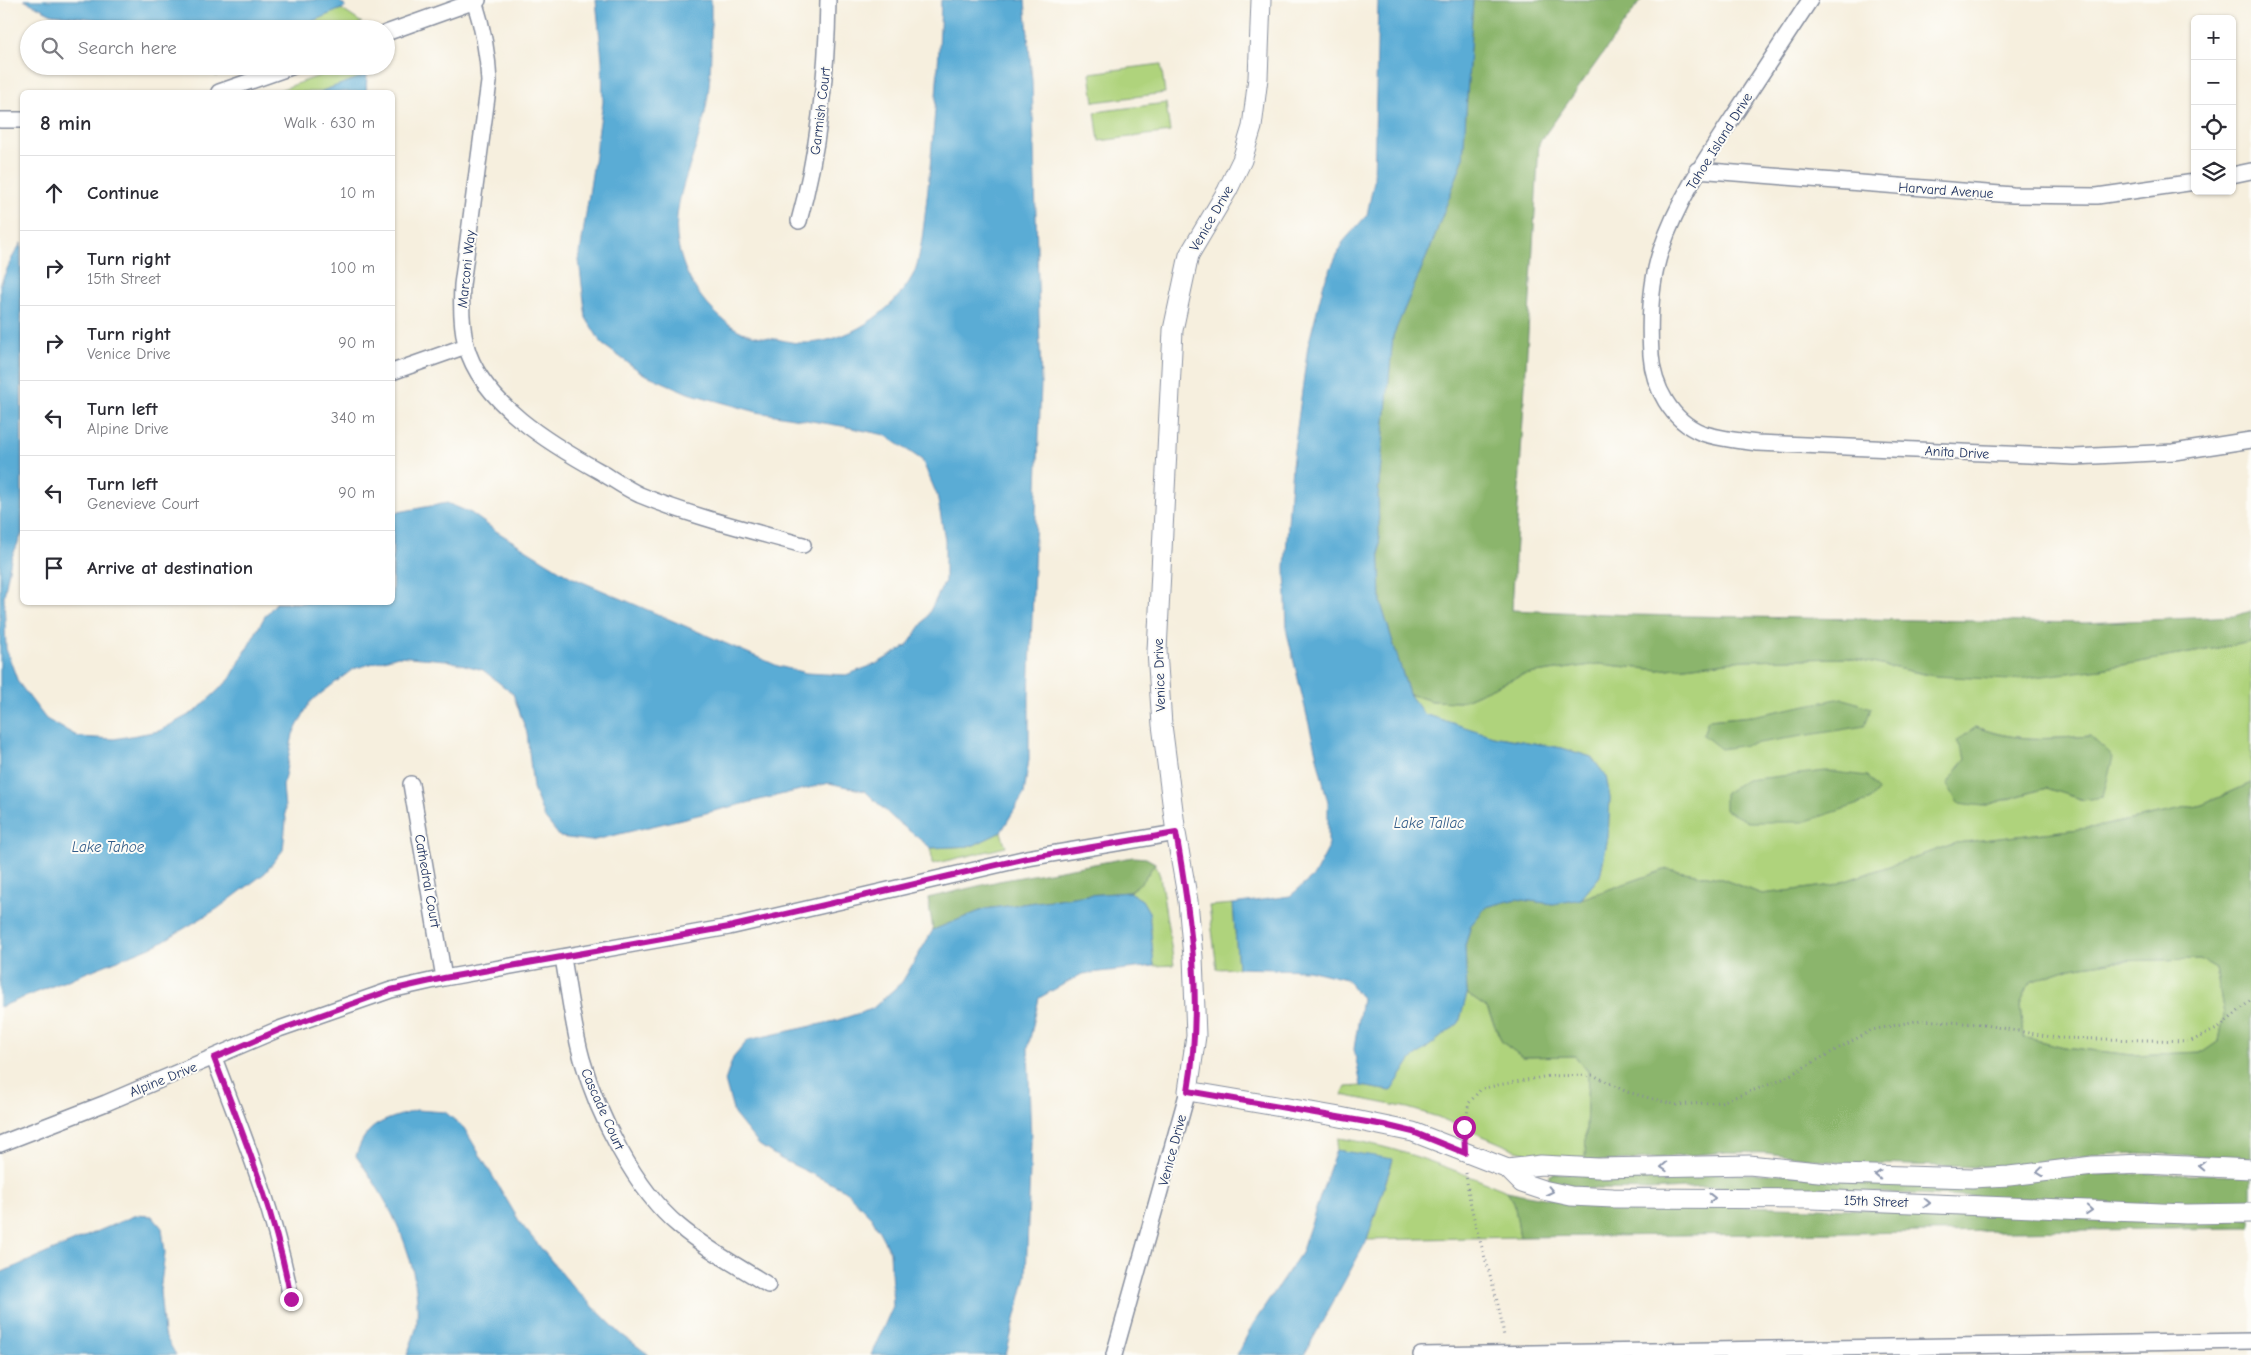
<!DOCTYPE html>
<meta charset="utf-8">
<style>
body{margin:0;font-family:"Comic Neue",sans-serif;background:#f7f7f7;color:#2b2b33}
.controls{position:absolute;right:15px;top:15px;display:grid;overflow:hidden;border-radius:8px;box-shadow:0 1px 4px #0004}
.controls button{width:45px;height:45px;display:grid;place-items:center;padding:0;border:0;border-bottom:1px solid #e1e1e2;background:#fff;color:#2b2b33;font:25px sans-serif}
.stop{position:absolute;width:15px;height:15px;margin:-11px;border:4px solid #b5179e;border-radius:50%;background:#fff}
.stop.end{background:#b5179e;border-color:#fff;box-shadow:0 1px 5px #0008}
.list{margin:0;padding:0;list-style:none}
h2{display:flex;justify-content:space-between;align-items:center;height:65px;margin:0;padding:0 20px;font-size:21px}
h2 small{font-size:16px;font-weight:400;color:#7c7c81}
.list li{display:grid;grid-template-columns:32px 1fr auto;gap:15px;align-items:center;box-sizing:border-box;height:75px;padding:0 20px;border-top:1px solid #e1e1e2}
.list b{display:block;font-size:19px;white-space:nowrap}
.list p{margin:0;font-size:16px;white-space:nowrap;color:#7c7c81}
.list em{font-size:16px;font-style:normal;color:#7c7c81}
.icon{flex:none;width:28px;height:28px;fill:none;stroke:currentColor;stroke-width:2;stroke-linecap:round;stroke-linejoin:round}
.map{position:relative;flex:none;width:2251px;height:1355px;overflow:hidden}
.search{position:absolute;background:#fff;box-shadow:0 1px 4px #0004;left:20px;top:20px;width:375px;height:55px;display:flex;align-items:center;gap:12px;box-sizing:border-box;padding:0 18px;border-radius:28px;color:#7c7c81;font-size:19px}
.panel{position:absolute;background:#fff;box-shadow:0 1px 4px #0004;left:20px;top:90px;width:375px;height:515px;border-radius:8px}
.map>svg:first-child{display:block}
.green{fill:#afd37c;stroke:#65816d;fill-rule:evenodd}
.forest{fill:#8bb56c;stroke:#537265;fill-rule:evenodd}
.water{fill:#5aacd5;stroke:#3a6e9a}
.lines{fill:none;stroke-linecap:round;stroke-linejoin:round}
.minor-casing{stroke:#888f9e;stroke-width:18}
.tertiary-casing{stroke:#888f9e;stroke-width:21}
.path{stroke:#888f9e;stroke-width:3;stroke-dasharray:1 4;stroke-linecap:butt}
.minor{stroke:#fff;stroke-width:15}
.tertiary{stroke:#fff;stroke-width:19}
.oneway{stroke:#8d97ae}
.route{stroke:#b5179e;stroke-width:6}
.labels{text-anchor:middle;stroke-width:4;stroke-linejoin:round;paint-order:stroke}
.street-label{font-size:14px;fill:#1b2f5e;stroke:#fdfcf7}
.water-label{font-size:15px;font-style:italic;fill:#315b88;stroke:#fdfcf7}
</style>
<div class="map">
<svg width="2251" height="1355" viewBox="0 0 2251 1355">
<rect width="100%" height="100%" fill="#fdfcf7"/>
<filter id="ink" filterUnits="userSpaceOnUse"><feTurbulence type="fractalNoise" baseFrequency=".02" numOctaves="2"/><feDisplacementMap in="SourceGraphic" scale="10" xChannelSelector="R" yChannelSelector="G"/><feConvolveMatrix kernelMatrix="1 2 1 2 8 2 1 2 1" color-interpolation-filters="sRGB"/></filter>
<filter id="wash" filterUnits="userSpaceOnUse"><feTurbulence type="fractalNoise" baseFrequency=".0096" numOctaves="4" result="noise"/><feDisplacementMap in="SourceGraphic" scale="20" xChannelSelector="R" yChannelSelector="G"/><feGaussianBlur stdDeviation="1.12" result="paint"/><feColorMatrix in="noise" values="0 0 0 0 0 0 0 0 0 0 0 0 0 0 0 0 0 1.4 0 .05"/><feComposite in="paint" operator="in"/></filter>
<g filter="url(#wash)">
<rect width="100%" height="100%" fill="#f6efde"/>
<!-- green -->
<path class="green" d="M341 9 362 23 347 29H294Z
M1161 64 1165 93 1094 102 1090 73Z
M205 66H242L216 76Z
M347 66H369L367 75 319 92H274Z
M1166 103 1170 132 1099 141 1095 112Z
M2251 642V783L2202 805 2097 827 1956 843 1834 885 1762 894 1719 878 1667 869 1581 899 1600 876 1608 837 1610 798 1606 777 1592 757 1562 748 1493 736 1452 724 1424 714 1409 694 1432 701 1460 702 1522 675 1598 664 1659 670 1744 660 1848 658 1934 676 2101 669ZM1752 716 1703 735 1708 720ZM1976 727C2017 742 2047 739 2090 736L2084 800 2047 788 1983 806 1966 758Z
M1001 832 1006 847 932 864 931 848 972 846Z
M1155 863 1160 876 1174 965 1154 966 1149 912 1142 900 1129 892 1144 880Z
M1233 904 1238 968 1217 969 1209 906Z
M2200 959 2216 968 2224 1015 2219 1041 2203 1052 2132 1055 2064 1047 2023 1037 2020 1004 2030 982 2071 968 2115 961Z
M1467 994 1487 1008 1502 1042 1522 1057 1575 1056 1588 1072 1585 1161 1550 1158 1516 1150 1438 1117 1408 1108 1342 1095 1346 1087 1361 1086 1391 1091 1411 1060 1459 1023Z
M1338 1138C1398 1146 1451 1169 1507 1191L1514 1202 1520 1237 1367 1240 1393 1160 1336 1150Z"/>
<!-- forest -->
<path class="forest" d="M1473 0H1641L1539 143 1512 610 1632 615 2085 623 2235 616 2251 611V642L2101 669 2010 680 1934 676 1848 658 1744 660 1659 670 1598 664 1522 675 1460 702 1432 701 1409 694 1381 604 1378 495 1393 336 1431 246 1463 160Z
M1842 698 1871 708 1865 726 1721 749 1703 735 1708 720 1752 716Z
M1976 727C2016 742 2049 739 2090 736L2113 757 2103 797 2084 800 2046 788 1983 806 1958 803 1947 784 1966 758 1957 741Z
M1826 771 1867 776 1878 791 1869 801 1803 822H1748L1725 810V793L1746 780Z
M2251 783V1158L2139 1153 2093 1155 2019 1165 1975 1167 1842 1163 1767 1153 1728 1152 1624 1161H1585L1588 1071 1575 1056 1522 1057 1502 1042 1487 1008 1467 994 1465 946 1471 925 1486 907 1516 899 1553 904 1581 899 1667 869 1719 878 1762 894 1834 885 1956 843 2097 827 2202 805ZM2200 959 2216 968 2224 1015 2219 1041 2203 1052 2132 1055 2064 1047 2023 1037 2020 1004 2030 982 2071 968 2115 961Z
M1133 857 1146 858 1155 863 1144 880 1129 892 1088 895 985 909 933 930 928 898 999 881Z
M1555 1173 2079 1175 2137 1173 2251 1175V1205L2155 1207 2024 1198 1706 1187 1648 1190 1596 1189 1556 1186 1549 1181V1175Z
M1507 1191C1594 1211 1685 1204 1774 1207 1933 1211 2092 1215 2251 1219V1228L1520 1237 1514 1202Z"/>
<!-- water -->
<path class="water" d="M24 0H338L346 7 294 29H139L129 23 52 14Z
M596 0H711C711 42 713 88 701 129 689 176 665 213 683 263 692 290 714 316 738 330 749 336 763 337 775 339 783 340 792 343 800 343 844 345 893 313 913 275 921 261 925 214 927 197 934 131 939 66 941 0H1025L1032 81 1041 384 1029 696V759L1024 794 1001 832 972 846 931 848 893 818 865 791 829 783 591 841 560 837 544 817 533 788 527 733 513 694 483 670 446 660 398 656 353 669 310 702 293 734 283 786 286 820 283 850 265 873 217 909 158 944 0 1007V285L12 258 21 243 22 534 11 559 4 596 6 649 18 682 46 719 79 737 114 739 159 731 196 711 230 679 265 616 276 603 392 602 393 513 447 503 471 513 496 531 571 577 778 666 806 673 846 675 876 664 907 646 927 617 945 581V540L937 495 922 460 885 435 842 426 757 412 688 393 642 373 602 344 586 318 579 260 603 102 602 59Z
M1378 0H1473L1463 160 1431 246 1393 336 1378 495 1381 604 1409 694 1424 714 1493 736 1562 748 1591 757 1606 776 1610 798 1608 837 1600 876 1581 899 1553 904 1516 899 1486 907 1471 925 1465 946 1467 994 1459 1023 1411 1060 1391 1091 1361 1086 1354 1049 1362 998 1346 979 1308 970 1238 968 1233 904 1290 896 1314 876 1328 849V803L1287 633 1285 567 1292 465 1308 346 1324 283 1343 242 1367 215 1374 181Z
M367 75 366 92H319Z
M1129 892 1142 900 1149 912 1154 966 1082 974 1039 998 1028 1048 1031 1142 1026 1276 1006 1355H871L893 1306 890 1252 872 1218 845 1190 781 1159 759 1145 734 1114 725 1081 733 1058 748 1040 835 1021 872 1009 902 982 933 930 985 909 1088 895Z
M416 1110 445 1112 464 1128 521 1224 574 1288 621 1334 649 1355H407C410 1345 416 1333 417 1322 421 1260 391 1204 356 1156 366 1121 385 1121 416 1110Z
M1336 1150 1393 1159 1367 1240 1304 1355H1237L1253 1324 1301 1253Z
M136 1215 152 1216 162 1228 165 1253 160 1291 164 1334 176 1355H0V1273Z"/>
</g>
<g filter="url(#ink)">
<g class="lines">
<!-- minor casing -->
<g class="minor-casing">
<path id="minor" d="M474 0C483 28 488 53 489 82L462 285C461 305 461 325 466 345 481 403 552 445 601 472 614 480 627 489 640 495 693 517 749 530 803 545
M1810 0C1786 37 1761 74 1737 111 1708 155 1678 199 1661 250 1650 283 1649 320 1651 355 1653 386 1671 421 1702 433 1720 439 1740 441 1758 443L2075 457 2174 452 2251 440
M386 33 478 0
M219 92 294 66
M0 120H22
M1697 170 2013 195 2097 196 2195 182
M2232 175 2251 171
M799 221C819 148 827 76 828 0
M392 372 466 346
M411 784 444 978
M563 958C569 992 573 1027 582 1059 597 1113 635 1190 679 1226 706 1249 738 1266 768 1285
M214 1058C244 1137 276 1215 291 1299
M0 1144 106 1103 279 1029 391 990 444 978 729 927 1027 858 1176 833
M1114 1355 1188 1091
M1421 1355 2251 1341"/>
</g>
<!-- tertiary casing -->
<g class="tertiary-casing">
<path id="tertiary" d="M1261 0 1258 78 1252 127 1242 160 1227 191 1189 255 1173 330 1157 651 1162 725 1176 833 1188 901 1193 957 1196 1036 1188 1091 1340 1117 1413 1132 1508 1169 1522 1183 1543 1190 1571 1196 1613 1198 1812 1199 2186 1214 2251 1213
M1508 1169 1541 1165 1598 1168 1749 1165 1838 1174 1972 1178 2009 1176 2093 1166 2144 1164 2251 1169"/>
</g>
<!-- path -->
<path class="path" d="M1464 1132 1469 1103 1481 1089 1498 1085 1549 1076 1593 1075 1627 1092 1676 1105 1721 1102 1779 1081 1872 1030 1921 1020 1979 1024 2057 1038 2191 1041 2219 1028 2251 1000
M1466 1173C1471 1229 1497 1282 1504 1337"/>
<!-- minor -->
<use href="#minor" class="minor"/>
<!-- tertiary -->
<use href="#tertiary" class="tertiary"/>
</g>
<!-- one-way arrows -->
<defs><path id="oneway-chevron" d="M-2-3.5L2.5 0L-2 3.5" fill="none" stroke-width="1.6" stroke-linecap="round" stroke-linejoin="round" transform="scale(1.25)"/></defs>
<g class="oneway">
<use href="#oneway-chevron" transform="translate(2202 1166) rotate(-178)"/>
<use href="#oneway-chevron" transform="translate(1664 1167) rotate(177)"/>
<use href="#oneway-chevron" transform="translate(2040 1172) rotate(173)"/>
<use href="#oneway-chevron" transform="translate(1878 1175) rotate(-178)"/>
<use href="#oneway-chevron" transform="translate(1550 1191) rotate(12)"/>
<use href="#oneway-chevron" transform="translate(1712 1198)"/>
<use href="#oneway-chevron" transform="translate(1927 1203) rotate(2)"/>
<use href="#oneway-chevron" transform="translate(2089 1210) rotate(4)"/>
</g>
</g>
<g class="lines" filter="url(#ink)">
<!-- route -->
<path class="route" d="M291 1299C276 1215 244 1137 214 1058L279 1030 391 990 444 978 729 927 1027 858 1176 833C1191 919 1203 1004 1188 1091L1384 1125 1413 1132 1465 1153 1464 1127"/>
</g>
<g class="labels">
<!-- street labels -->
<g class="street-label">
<text transform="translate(820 111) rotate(-83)" y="5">Garmish Court</text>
<text transform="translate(1719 141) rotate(-58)" y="5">Tahoe Island Drive</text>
<text transform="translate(1946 190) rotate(4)" y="5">Harvard Avenue</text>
<text transform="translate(1211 218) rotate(-60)" y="5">Venice Drive</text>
<text transform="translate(466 269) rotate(-84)" y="5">Marconi Way</text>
<text transform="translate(1957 452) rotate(3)" y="5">Anita Drive</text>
<text transform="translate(1159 675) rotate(-92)" y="5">Venice Drive</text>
<text transform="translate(428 881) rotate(80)" y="5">Cathedral Court</text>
<text transform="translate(163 1079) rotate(-22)" y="5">Alpine Drive</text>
<text transform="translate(603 1109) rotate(66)" y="5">Cascade Court</text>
<text transform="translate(1172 1150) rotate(-75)" y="5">Venice Drive</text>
<text transform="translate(1876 1201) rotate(2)" y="5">15th Street</text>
</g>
<!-- water labels -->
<g class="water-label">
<text x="1429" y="828">Lake Tallac</text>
<text x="108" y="852">Lake Tahoe</text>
</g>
</g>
</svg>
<div class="controls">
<button>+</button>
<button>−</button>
<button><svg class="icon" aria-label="locate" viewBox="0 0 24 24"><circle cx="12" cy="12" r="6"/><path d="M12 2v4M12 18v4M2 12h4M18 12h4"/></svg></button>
<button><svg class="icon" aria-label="layers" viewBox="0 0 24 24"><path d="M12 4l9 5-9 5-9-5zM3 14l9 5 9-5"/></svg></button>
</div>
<div class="stop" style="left:1464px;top:1127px"></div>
<div class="stop end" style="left:291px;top:1299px"></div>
<div class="search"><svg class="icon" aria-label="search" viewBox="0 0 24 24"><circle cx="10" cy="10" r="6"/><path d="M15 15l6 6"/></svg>Search here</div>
<section class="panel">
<h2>8 min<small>Walk · 630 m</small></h2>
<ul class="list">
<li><svg class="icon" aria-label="ahead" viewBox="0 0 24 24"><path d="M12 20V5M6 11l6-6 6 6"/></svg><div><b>Continue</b></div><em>10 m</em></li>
<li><svg class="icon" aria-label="right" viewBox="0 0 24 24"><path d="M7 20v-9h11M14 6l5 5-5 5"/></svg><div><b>Turn right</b><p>15th Street</p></div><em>100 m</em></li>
<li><svg class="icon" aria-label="right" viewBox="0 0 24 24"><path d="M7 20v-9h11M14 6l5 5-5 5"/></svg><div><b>Turn right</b><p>Venice Drive</p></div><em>90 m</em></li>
<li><svg class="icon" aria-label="left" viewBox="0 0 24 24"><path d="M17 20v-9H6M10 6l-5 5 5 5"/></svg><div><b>Turn left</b><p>Alpine Drive</p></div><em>340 m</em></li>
<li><svg class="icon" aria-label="left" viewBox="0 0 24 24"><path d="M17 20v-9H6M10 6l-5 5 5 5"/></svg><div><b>Turn left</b><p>Genevieve Court</p></div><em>90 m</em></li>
<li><svg class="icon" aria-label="arrive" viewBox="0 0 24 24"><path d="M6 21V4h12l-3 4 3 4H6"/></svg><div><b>Arrive at destination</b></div></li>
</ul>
</section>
</div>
